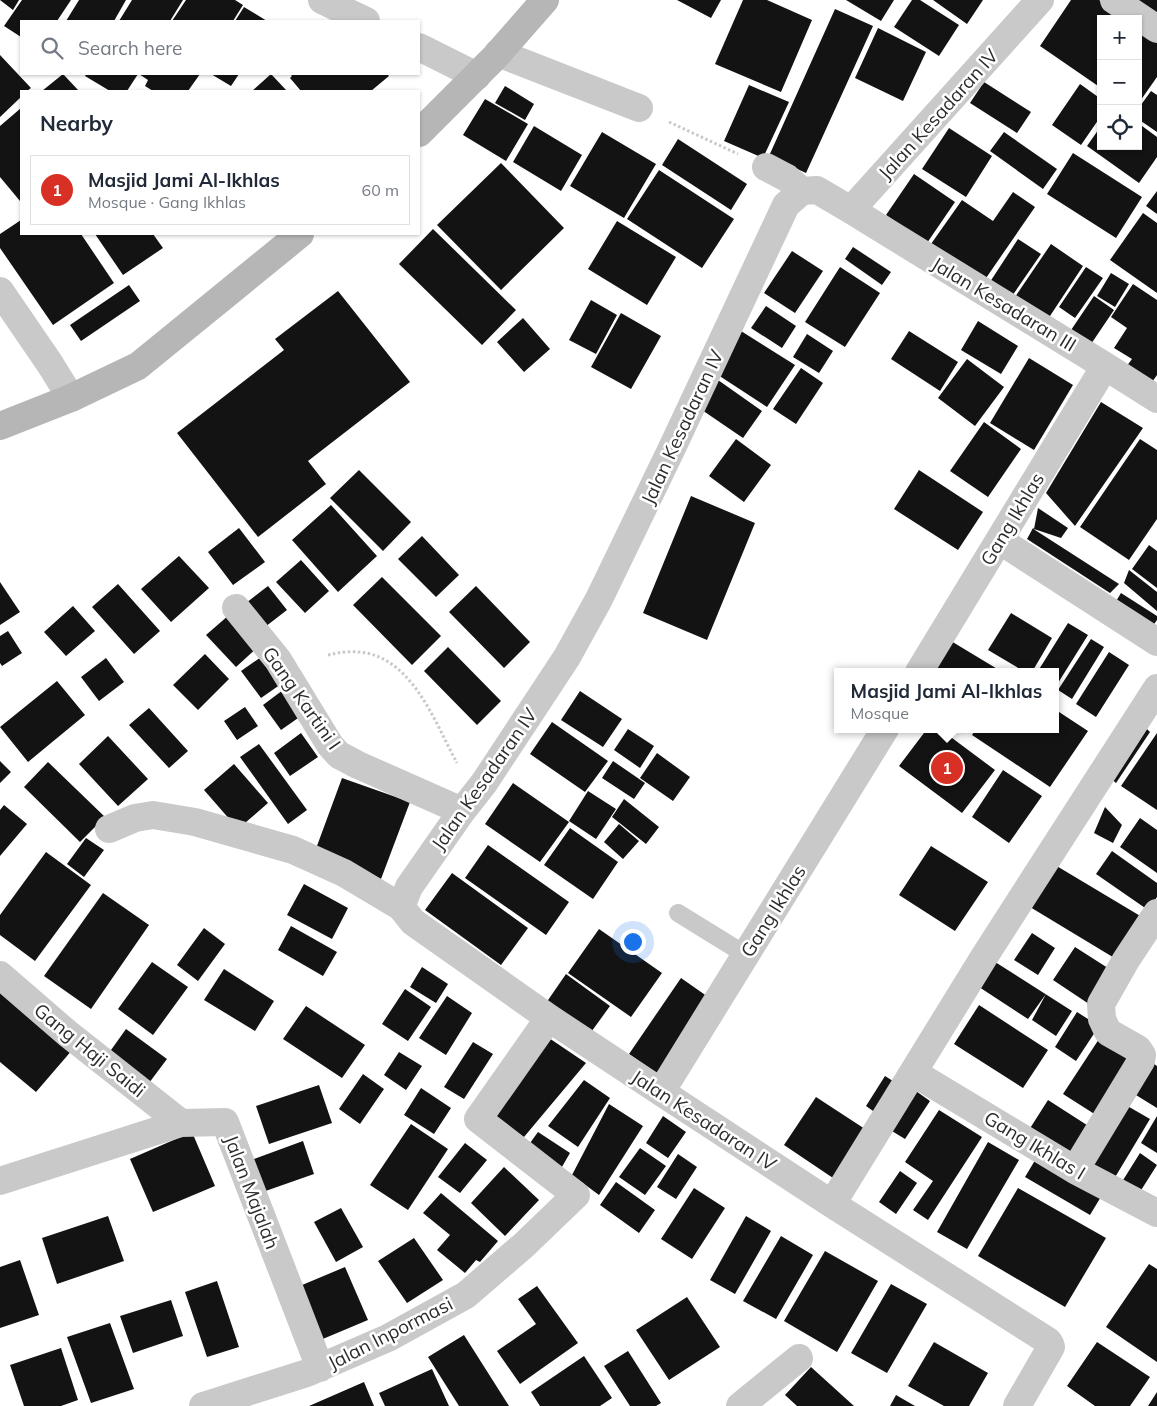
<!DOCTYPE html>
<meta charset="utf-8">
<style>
body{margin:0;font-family:Mulish,sans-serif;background:#f2f2f3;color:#1f2937}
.controls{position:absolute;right:15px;top:15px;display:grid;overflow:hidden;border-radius:0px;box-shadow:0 1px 4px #0004}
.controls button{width:45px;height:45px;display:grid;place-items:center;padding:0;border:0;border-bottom:1px solid #e0e1e3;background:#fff;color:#1f2937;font:25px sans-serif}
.you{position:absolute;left:632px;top:941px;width:18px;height:18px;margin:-12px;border:4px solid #fff;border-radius:50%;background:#1a73e8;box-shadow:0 0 0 8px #1a73e833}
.badge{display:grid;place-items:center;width:32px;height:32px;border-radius:50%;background:#d93025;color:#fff;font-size:16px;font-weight:700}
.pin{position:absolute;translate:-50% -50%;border:2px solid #fff;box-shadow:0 1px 5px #0006}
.popup{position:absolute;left:834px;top:668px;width:225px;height:65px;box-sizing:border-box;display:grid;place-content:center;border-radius:0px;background:#fff;filter:drop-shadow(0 1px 4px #0005);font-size:16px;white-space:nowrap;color:#747a83}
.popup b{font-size:19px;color:#1f2937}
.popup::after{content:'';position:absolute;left:50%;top:100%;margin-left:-10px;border:10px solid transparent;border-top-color:#fff}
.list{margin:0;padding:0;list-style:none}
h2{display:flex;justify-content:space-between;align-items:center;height:65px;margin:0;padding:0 20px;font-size:21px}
h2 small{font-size:16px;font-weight:400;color:#747a83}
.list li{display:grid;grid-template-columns:32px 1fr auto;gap:15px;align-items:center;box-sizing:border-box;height:70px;margin:0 10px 10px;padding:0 10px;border:1px solid #e0e1e3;border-radius:0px}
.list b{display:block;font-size:19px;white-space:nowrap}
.list p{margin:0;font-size:16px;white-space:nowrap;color:#747a83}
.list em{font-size:16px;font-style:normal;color:#747a83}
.icon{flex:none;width:28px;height:28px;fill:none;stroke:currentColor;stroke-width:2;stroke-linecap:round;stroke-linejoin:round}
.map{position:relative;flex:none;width:1157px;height:1406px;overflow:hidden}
.search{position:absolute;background:#fff;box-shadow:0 1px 4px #0004;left:20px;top:20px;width:400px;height:55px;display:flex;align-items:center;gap:12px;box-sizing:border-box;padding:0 18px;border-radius:0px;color:#747a83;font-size:19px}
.panel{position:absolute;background:#fff;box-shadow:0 1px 4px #0004;left:20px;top:90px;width:400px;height:145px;border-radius:0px}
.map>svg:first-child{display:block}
.building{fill:#131313}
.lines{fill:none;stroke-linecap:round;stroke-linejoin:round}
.path{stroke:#c9c9c9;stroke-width:3;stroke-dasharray:2.5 2.5;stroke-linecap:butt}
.lane{stroke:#c9c9c9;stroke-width:18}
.street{stroke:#c9c9c9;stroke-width:28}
.secondary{stroke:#b6b6b6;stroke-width:28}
.labels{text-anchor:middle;stroke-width:5;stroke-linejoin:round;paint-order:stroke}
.street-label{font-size:19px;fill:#2c2c2c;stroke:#fff}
</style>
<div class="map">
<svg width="1157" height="1406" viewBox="0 0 1157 1406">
<rect width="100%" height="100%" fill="#fff"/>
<!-- building -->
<path class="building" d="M0 0H19L13 10Z
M22 0H71L57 21H21V37L4 26Z
M79 0H126L114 21H66Z
M132 0H183L170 21H119Z
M186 0H235L243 5 233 21H172Z
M677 0H721L711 18Z
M743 0H767L812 20 781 92 715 64Z
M846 0H894L881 21Z
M912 0H920L959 25 939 56 894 27Z
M933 0H983L967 24Z
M1071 0H1099L1127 19H1101V88L1040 46Z
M1133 0H1157V22Z
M244 7 267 21H235Z
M835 9 873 26 806 173 769 156Z
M1138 26 1157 39V77L1138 104Z
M878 28 926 52 903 101 855 78Z
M0 55 31 88 27 91H21V97L0 117Z
M63 74 79 91H42Z
M86 74H138L127 91H110L85 76Z
M139 74H200L188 91H153L145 86 148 80Z
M211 74H239L231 86Z
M271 74 287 91H252Z
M290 74H387L389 76 371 91H301L290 78 292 76Z
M984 82 1031 112 1017 133 970 103Z
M1080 84 1101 99V116L1081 145 1052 125Z
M749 85 789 102 763 158 724 141Z
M505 86 534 104 525 120 495 103Z
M1151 91 1157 95V132L1138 119V109Z
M485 99 528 124 506 161 463 135Z
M21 108V199L20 201 0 177V126Z
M1138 123 1157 137V157L1139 183 1087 146 1101 126V146H1138Z
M534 126 582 155 561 191 513 162Z
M949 128 992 156 966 197 922 169Z
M602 132 656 164 624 218 570 186Z
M1004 132 1057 169 1043 189 990 151Z
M678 139 747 184 731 210 662 165Z
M1073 153 1142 197 1116 238 1047 194Z
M501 163 564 228 501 290 437 225Z
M659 170 734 219 702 268 627 219Z
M914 174 955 202 927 243 886 215Z
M1157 191V214L1146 206Z
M1013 192 1035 207 984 281 931 244 962 200 993 221Z
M1143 213 1157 223V293L1110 260Z
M21 220V234H81L114 283 53 325 0 248V234Z
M617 221 676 257 647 305 588 269Z
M433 229 516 310 482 345 399 264Z
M95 234H153L163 248 123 275Z
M1018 239 1041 254 1010 299 988 285Z
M1051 244 1083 266 1048 319 1015 297Z
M853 247 891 272 882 285 845 259Z
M792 251 823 271 795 313 764 293Z
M840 267 880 293 845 347 805 322Z
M1086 267 1103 278 1075 318 1059 307Z
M1111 273 1129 284 1115 307 1097 296Z
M1133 284 1157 300V375L1150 385 1123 371 1132 359 1114 348 1127 328 1111 317Z
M129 285 140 301 81 341 70 325Z
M338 291 410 382 308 461 326 484 258 537 177 433 284 350 275 339Z
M1094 296 1114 310 1087 350 1067 336Z
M591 300 617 315 596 354 569 340Z
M766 306 796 326 782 348 751 328Z
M621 313 661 336 631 389 591 367Z
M523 318 550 349 524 372 497 342Z
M978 321 1018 346 1001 374 961 350Z
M741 331 795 365 767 407 715 373Z
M909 331 958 362 940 391 891 359Z
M807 334 833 351 819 373 793 357Z
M1029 358 1073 385 1034 450 990 423Z
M967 359 1004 387 975 426 938 398Z
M801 368 823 383 796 424 773 409Z
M718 380 762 411 743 438 699 408Z
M1101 402 1143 428 1075 526 1046 493Z
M984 422 1021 449 988 497 950 471Z
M736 439 771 465 744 502 709 476Z
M1140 439 1157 450V519L1129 560 1080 527Z
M359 470 411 522 383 551 330 498Z
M919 470 983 512 958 550 894 509Z
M691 496 755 523 707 640 643 613Z
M331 505 377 556 338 592 292 540Z
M1038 508 1068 528 1061 538 1034 529Z
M239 528 265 562 233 585 208 552Z
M1033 528 1035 530 1119 584 1110 593 1027 539Z
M422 536 459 575 436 597 398 559Z
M1149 545 1157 551V588L1132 569Z
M179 556 209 588 171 622 141 589Z
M301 560 329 591 305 613 276 582Z
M1129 570 1157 592V611L1124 583Z
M382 577 441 636 412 665 353 605Z
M0 582 20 612 0 625Z
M118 584 160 631 134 654 92 607Z
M268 586 287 610 261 630 242 606Z
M476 586 530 642 504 668 449 612Z
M1121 593 1157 616V620L1152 627 1112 608Z
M73 606 95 631 66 656 44 632Z
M1011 613 1052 638 1032 672H1025L988 650Z
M229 615 258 647 236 667 206 635Z
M1068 623 1088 635 1058 683 1056 681V672L1038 671Z
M8 631 22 653 2 666 0 663V636Z
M1091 639 1104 647 1072 699 1058 690Z
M951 641 999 670 997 672H932Z
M448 647 501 701 477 725 424 671Z
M1109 652 1129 665 1096 717 1076 704Z
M205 654 229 679 198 710 173 685Z
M264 655 284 682 261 698 241 671Z
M106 658 124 682 99 701 81 677Z
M57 681 85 715 28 762 0 727Z
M283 690 301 716 281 730 263 705Z
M580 691 622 719 603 747 561 720Z
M245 707 258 726 237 740 224 721Z
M149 708 188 751 169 768 129 725Z
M1056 710 1088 731 1050 787 972 735 976 729H1056Z
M552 722 608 761 585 792 530 754Z
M1141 723 1150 732 1116 783 1108 776Z
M628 729 654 746 640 768 614 750Z
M927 729H940L995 770 962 813 899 766Z
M301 733 318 757 290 776 274 753Z
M1157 733V810L1121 786Z
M108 736 148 779 118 806 79 764Z
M259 744 307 810 288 824 240 757Z
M657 753 690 777 673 801 640 778Z
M0 761 11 772 0 783Z
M613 761 645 783 634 799 602 778Z
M48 762 105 817 80 842 24 787Z
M234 764 268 803 238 829 204 790Z
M1003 770 1042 796 1009 843 972 817Z
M342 778 410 802 381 879 314 854Z
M513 783 569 822 540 862 485 824Z
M588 791 616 809 596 839 569 821Z
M624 799 659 827 646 844 612 817Z
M4 805 27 824 0 856V810Z
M1105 807 1122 825 1113 843 1094 833Z
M1140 818 1157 830V873L1120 847Z
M619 824 639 841 623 859 604 842Z
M570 828 618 862 593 899 544 865Z
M86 838 104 850 84 877 67 864Z
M488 845 569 902 546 935 465 878Z
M931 846 988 882 955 931 899 895Z
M1112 851 1157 883V897L1148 910 1096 874Z
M46 852 91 885 35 961 0 935V915Z
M1055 865 1147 920 1121 962 1030 907Z
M452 873 528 928 501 965 425 910Z
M304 884 348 908 332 939 287 915Z
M103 893 149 925 91 1009 44 976Z
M291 926 337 952 323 976 278 950Z
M204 928 225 944 198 981 177 965Z
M599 929 662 973 631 1017 568 973Z
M1032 933 1055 948 1038 975 1014 960Z
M1075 947 1111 970 1089 1004 1053 980Z
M992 960 1072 1011 1056 1036 1032 1020 1046 994 1028 1019 976 985Z
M152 962 188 987 153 1035 118 1009Z
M422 967 448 984 436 1003 410 987Z
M224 969 274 1001 255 1031 204 1000Z
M566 974 610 1006 589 1035 546 1003Z
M681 978 711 999 658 1074 629 1054Z
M0 986 73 1049 36 1092 0 1062Z
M405 989 431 1007 408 1041 382 1024Z
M447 996 472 1013 446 1055 419 1038Z
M979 1005 1048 1050 1023 1088 954 1044Z
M306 1006 365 1045 342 1078 283 1039Z
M1077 1012 1099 1026 1076 1061 1055 1047Z
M126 1029 167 1059 146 1087 106 1057Z
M546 1036 586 1063 524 1137 491 1116Z
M1099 1039 1131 1060 1096 1115 1063 1094Z
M473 1042 493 1054 464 1099 444 1087Z
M399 1052 422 1066 406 1090 384 1075Z
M1151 1062 1157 1066V1108L1131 1092Z
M363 1074 384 1089 360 1124 339 1109Z
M885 1076 904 1088 883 1118 866 1106Z
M584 1080 610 1098 578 1147 548 1126Z
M319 1085 332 1123 269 1144 256 1106Z
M421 1088 451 1108 434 1134 404 1115Z
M913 1089 930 1101 905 1139 887 1128Z
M816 1097 865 1129 833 1178 784 1145Z
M1048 1100 1090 1127 1069 1160 1027 1133Z
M609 1104 643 1126 599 1195 572 1175Z
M1124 1104 1150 1119 1111 1184 1084 1168Z
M939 1110 982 1137 928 1220 913 1210 933 1181 905 1162Z
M663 1116 686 1132 668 1158 646 1143Z
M1157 1116V1153L1141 1143Z
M411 1124 448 1149 408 1210 370 1185Z
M192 1132 215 1186 153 1212 130 1159Z
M538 1132 570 1153 559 1172 525 1150Z
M303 1141 314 1174 257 1194 246 1162Z
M988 1142 1019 1160 967 1249 937 1232Z
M465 1143 487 1160 460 1193 438 1177Z
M640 1148 666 1166 645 1195 619 1177Z
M1140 1153 1157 1165 1138 1195 1120 1185Z
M678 1154 697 1167 676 1199 657 1187Z
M1037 1157 1102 1195 1090 1215 1025 1177Z
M504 1167 539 1200 505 1236 471 1203Z
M900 1171 917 1183 896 1214 879 1202Z
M616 1182 655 1210 639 1233 600 1205Z
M694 1188 725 1208 692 1259 661 1239Z
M1018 1188 1106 1238 1065 1307 978 1256Z
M441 1193 498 1241 480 1262 476 1260 465 1273 437 1250 450 1235 423 1213Z
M341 1208 363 1247 336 1262 314 1222Z
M108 1216 124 1261 57 1284 42 1238Z
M746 1216 771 1231 735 1294 710 1280Z
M781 1236 813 1255 776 1319 743 1301Z
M414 1238 443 1280 407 1303 378 1261Z
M825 1251 878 1281 837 1352 784 1321Z
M20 1260 39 1315 0 1328V1267Z
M1149 1264 1157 1269V1362L1106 1327Z
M345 1267 368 1320 318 1341 295 1288Z
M217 1281 239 1347 207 1357 185 1292Z
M891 1284 927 1304 887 1373 851 1353Z
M537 1286 578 1343 520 1384 497 1351 536 1324 518 1299Z
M687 1297 720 1347 669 1380 636 1330Z
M171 1300 183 1336 133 1353 120 1316Z
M110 1323 134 1389 91 1403 67 1337Z
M464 1335 509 1406H459L428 1357Z
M934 1342 988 1373 969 1406H944L908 1386Z
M1097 1342 1150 1377 1130 1406H1095L1067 1386Z
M61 1348 78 1400 61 1406H24L10 1365Z
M628 1351 661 1403 656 1406H630L604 1366Z
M584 1356 612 1398 600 1406H540L531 1392Z
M811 1367 854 1406H797L785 1395Z
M432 1369 449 1406H385L379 1393Z
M364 1382 374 1406H309Z
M1157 1392V1406H1148Z
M896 1395 915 1406H890Z"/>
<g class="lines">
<!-- path -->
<path class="path" d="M669 122 738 154
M328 655C334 654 340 652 347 652 409 647 433 719 457 763"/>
<!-- lane -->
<path class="lane" d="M678 913 746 955"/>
<!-- street -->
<path class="street" d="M322 0 366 21
M1114 0 1157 29
M419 47 477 76
M498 53 639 108
M766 167 787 178 802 191
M851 210 1040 0
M0 291 50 364 71 398
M999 540 1157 642
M236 608 278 660 330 745 339 755 358 765 462 811
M919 672 1105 366
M109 829 135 818 153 815 195 822 293 850 344 873 401 907 413 922 549 1018 661 1092 832 1204 1048 1341 1050 1344 1051 1347 1017 1406
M401 907 409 887 462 811 484 783 567 657 599 599 672 448 786 205 802 191 817 190 851 210 1105 366 1157 399
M0 975 67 1033 181 1123
M914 1073 1075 1170 1157 1213
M661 1092 885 729
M1075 1170 1141 1061 1142 1055 1138 1049 1108 1032 1102 1019 1101 1004 1126 960 1157 913
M0 1181 181 1123 225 1122 320 1368
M832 1204 984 957 1157 688
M203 1406 307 1373 388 1338 466 1295 524 1245 576 1195 478 1119 549 1018
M740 1406 799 1358"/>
<!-- secondary -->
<path class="secondary" d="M419 133 495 57 545 0
M0 426 71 398 138 366 300 234"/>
</g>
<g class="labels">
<!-- street labels -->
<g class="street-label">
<text transform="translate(938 114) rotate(-48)" y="7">Jalan Kesadaran IV</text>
<text transform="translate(1004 304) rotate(31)" y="7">Jalan Kesadaran III</text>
<text transform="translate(682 427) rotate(-65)" y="7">Jalan Kesadaran IV</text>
<text transform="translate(1012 519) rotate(-59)" y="7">Gang Ikhlas</text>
<text transform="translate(302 698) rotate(55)" y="7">Gang Kartini I</text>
<text transform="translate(484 779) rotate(-55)" y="7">Jalan Kesadaran IV</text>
<text transform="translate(773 911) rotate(-58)" y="7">Gang Ikhlas</text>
<text transform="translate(90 1050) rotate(39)" y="7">Gang Haji Saidi</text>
<text transform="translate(704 1120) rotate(33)" y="7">Jalan Kesadaran IV</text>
<text transform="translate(1035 1145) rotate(31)" y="7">Gang Ikhlas I</text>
<text transform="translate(252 1192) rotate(69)" y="7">Jalan Majalah</text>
<text transform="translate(390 1333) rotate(-27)" y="7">Jalan Inpormasi</text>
</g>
</g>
</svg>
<div class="controls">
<button>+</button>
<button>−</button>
<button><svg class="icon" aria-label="locate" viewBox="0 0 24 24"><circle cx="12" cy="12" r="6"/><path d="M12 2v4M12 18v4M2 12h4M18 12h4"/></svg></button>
</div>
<div class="you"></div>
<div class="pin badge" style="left:947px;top:768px">1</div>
<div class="popup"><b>Masjid Jami Al-Ikhlas</b>Mosque</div>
<div class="search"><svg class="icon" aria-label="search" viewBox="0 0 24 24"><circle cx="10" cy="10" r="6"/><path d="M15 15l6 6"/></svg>Search here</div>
<section class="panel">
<h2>Nearby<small></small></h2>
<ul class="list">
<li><span class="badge">1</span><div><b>Masjid Jami Al-Ikhlas</b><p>Mosque · Gang Ikhlas</p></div><em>60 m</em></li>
</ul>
</section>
</div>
